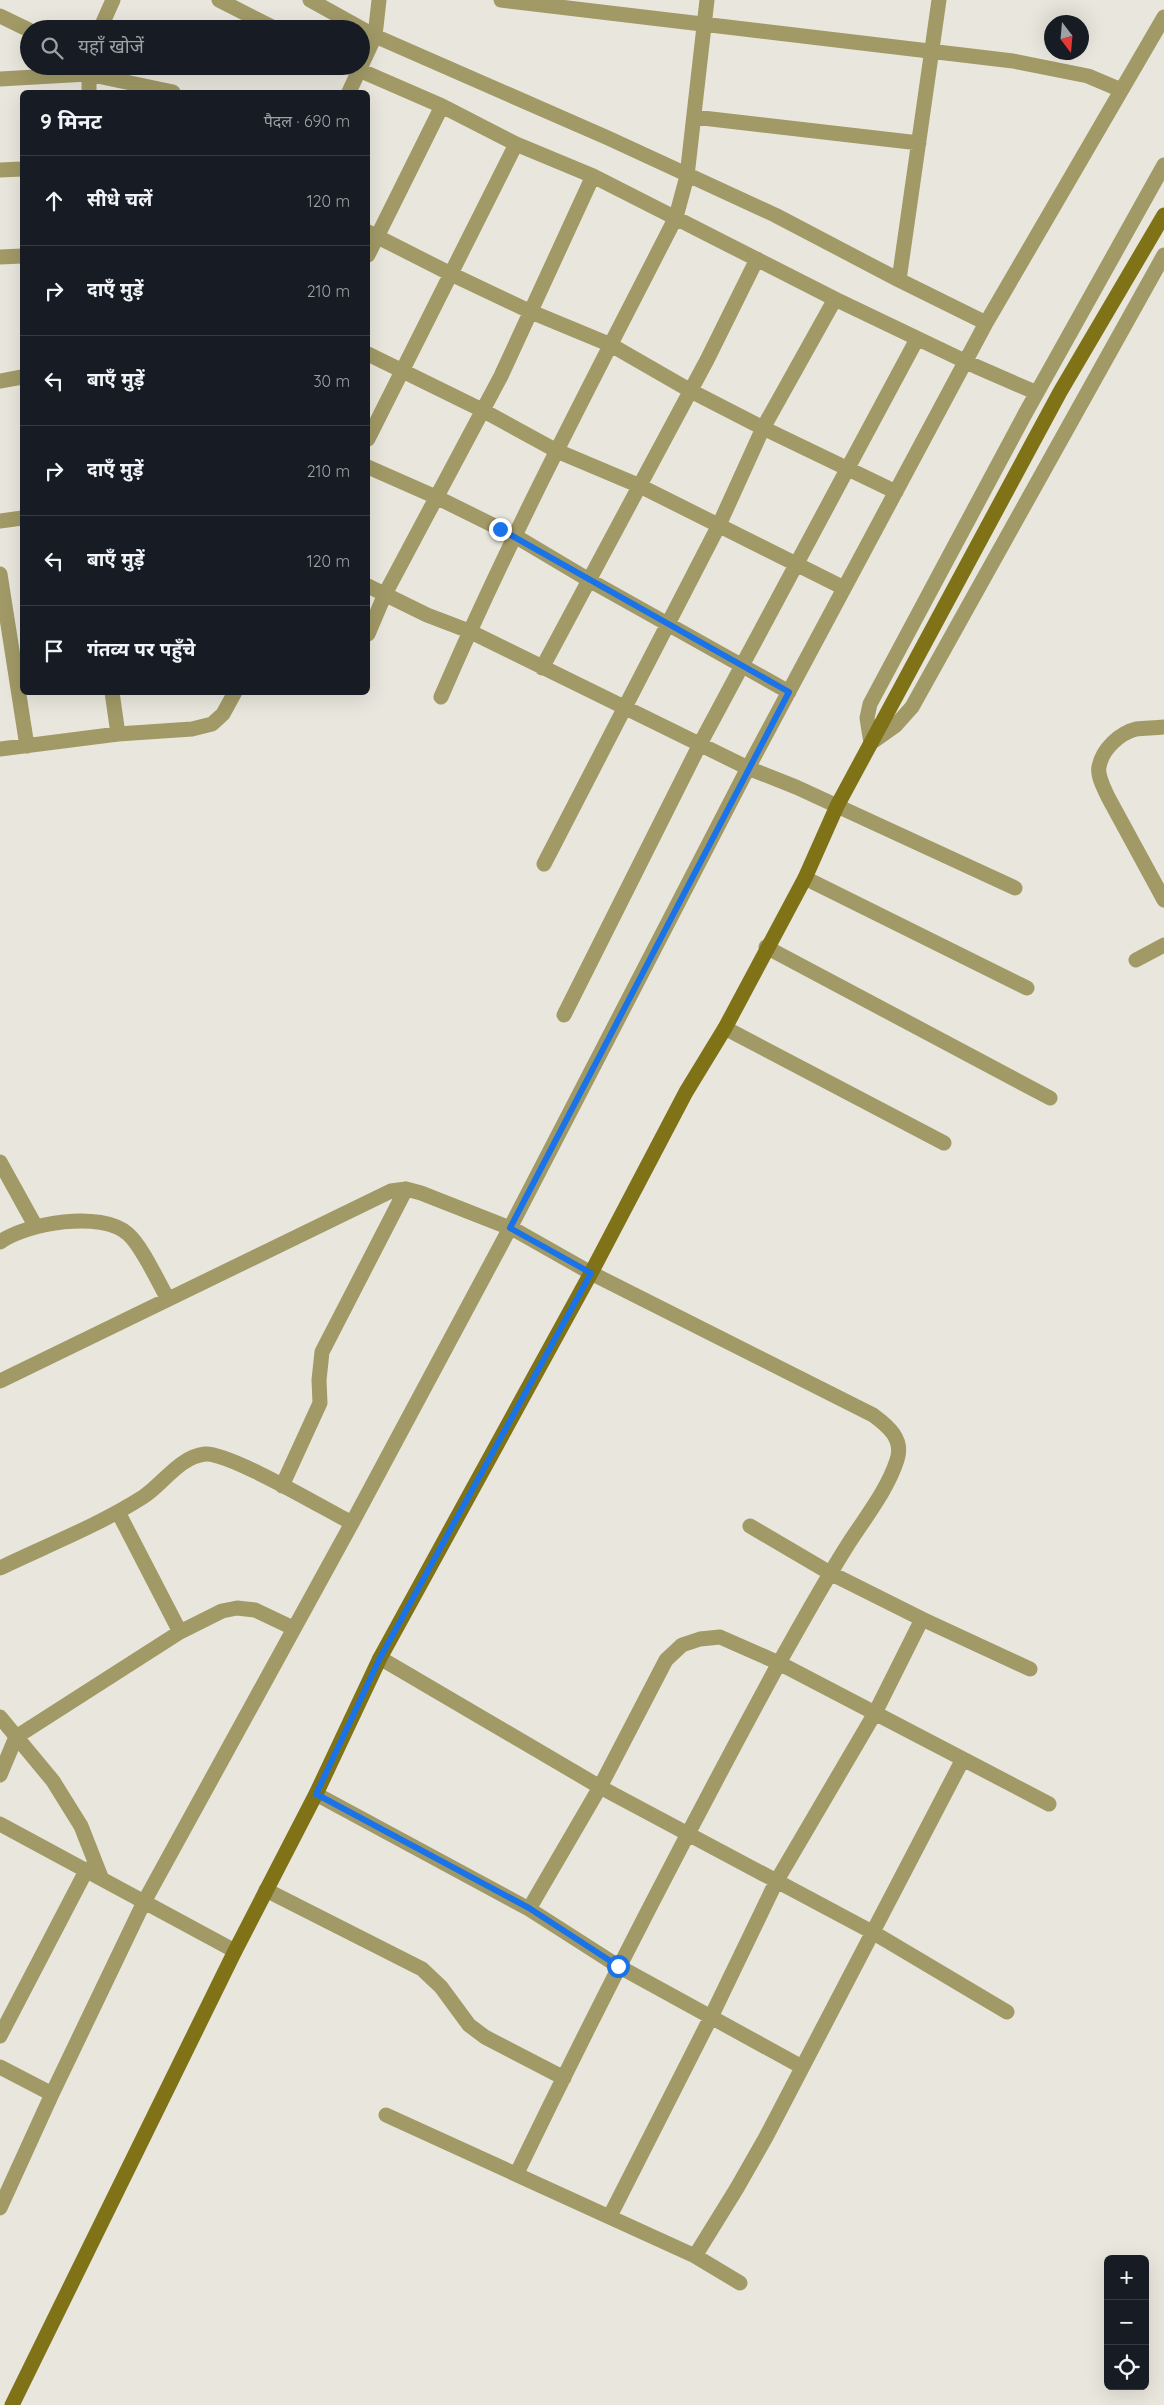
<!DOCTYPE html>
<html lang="hi">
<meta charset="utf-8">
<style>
body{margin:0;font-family:Quicksand,"Noto Sans Devanagari",sans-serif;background:#20242c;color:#f1f3f6}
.controls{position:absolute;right:15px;bottom:15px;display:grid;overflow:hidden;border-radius:8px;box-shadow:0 5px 20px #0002}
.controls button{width:45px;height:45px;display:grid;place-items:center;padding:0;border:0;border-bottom:1px solid #363941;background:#171b24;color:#f1f3f6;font:25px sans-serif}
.compass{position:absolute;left:1044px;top:15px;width:45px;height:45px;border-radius:50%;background:#171b24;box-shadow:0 5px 20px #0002;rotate:164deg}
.stop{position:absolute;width:15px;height:15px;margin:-11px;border:4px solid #1a73e8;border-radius:50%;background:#fff}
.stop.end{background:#1a73e8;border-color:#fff;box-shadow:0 1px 5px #0008}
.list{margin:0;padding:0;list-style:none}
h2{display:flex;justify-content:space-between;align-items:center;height:65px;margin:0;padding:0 20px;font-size:21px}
h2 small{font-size:16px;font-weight:400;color:#9ea1a6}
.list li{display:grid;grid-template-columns:32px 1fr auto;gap:15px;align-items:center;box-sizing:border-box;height:90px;padding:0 20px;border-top:1px solid #363941}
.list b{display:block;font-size:19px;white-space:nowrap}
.list em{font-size:16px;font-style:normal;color:#9ea1a6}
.icon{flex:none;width:28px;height:28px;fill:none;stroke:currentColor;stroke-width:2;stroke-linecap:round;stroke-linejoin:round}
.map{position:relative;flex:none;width:1164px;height:2405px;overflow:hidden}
.search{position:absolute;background:#171b24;box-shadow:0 5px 20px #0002;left:20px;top:20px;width:350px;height:55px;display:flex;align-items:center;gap:12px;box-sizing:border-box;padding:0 18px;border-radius:28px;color:#9ea1a6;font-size:19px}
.panel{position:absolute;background:#171b24;box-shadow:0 5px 20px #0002;left:20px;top:90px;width:350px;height:605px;border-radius:8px}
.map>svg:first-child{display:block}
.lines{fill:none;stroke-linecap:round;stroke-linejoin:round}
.street{stroke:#a19966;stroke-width:15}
.secondary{stroke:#7f7217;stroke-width:15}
.route{stroke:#1a73e8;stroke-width:6}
</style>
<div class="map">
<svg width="1164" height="2405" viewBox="0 0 1164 2405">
<rect width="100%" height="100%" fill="#e9e7dd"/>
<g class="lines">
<!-- street -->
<path class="street" d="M219 0 276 29
M310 0 375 36 608 138 775 215 899 280 986 323
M501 0 1013 61 1088 76 1121 90
M0 16 29 30
M100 29 113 0
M350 66 442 106 516 144 593 176 835 299 975 366 1037 393
M0 79 88 74 173 92
M89 92V66
M349 92 375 36 379 0
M694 117 919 143
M1164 165 1025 414 870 704 867 718 871 743 895 726 912 707 1164 255
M0 170 22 169
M368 232 451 274 529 311 611 345 691 391 763 428 896 492
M368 255 442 106
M0 257 22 256
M899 280 939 0
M368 354 482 410 557 451 640 486 844 588
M0 381 22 377
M368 439 516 144
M368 467 436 497 515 536 589 580 789 692
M0 521 22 518
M0 574 27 746
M368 586 427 615 469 631 748 768 796 787 1015 888
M368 634 385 594 501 376 593 176
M542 668 707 360 757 259
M112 692 118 734
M441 697C511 534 595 376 676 217L687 176 707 0
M1164 727C1155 728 1145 728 1136 729 1120 733 1102 749 1099 767 1097 776 1104 788 1108 797L1164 900
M0 749 118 734 192 729 212 724 223 714 235 692
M544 864 719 525 763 428 835 299
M805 878 1027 988
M766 947 1050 1098
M1136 960 1164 945
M564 1015 700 744 917 339
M725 1028 944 1143
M0 1162 36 1227
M0 1242C27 1223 101 1210 128 1234 142 1246 158 1282 168 1299
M0 1381 391 1191 406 1189 421 1193 515 1230 591 1273 873 1415C888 1426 904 1439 897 1460 887 1491 864 1519 847 1546 823 1584 801 1624 779 1663 688 1831 600 2001 517 2173
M282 1486 320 1403 319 1380 322 1352 406 1189
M118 1512 180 1632
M750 1526 830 1573 922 1619 1030 1669
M0 1568C48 1545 99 1525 143 1497 163 1484 179 1457 205 1454 229 1452 325 1509 352 1523
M380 1658 600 1787 874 1933 1007 2012
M0 1717 53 1781 81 1826 101 1877
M0 1775 16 1737 180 1632 222 1611 237 1608 255 1610 293 1628
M316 1794 529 1909 618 1966 802 2067
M0 1824 235 1951
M266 1890 422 1969 441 1987 469 2025 485 2037 564 2078
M529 1909 600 1787 666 1660 682 1645 700 1639 720 1637 779 1663 1049 1804
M0 2036 87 1869
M0 2067 52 2094
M386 2115 695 2256 740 2283
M0 2208 52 2094 144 1902 352 1523 510 1228 748 768 986 323 1164 17
M610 2216 712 2015 776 1882 875 1713 922 1619
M695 2256 737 2188 766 2137 963 1759"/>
<!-- secondary -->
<path class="secondary" d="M12 2405 235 1951 316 1794 380 1658 591 1273 686 1092 725 1028 805 878 837 806 1060 392 1164 215"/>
</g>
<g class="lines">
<!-- route -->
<path class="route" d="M500 529 789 692 510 1228 591 1273 380 1658 316 1794 529 1908 618 1966"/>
</g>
</svg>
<div class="controls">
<button>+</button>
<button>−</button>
<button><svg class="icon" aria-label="locate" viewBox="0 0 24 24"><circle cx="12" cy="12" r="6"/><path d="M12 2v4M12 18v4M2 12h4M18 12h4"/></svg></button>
</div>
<svg class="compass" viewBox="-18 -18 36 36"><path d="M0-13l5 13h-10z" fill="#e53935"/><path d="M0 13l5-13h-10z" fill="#9ea1a6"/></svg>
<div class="stop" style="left:618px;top:1966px"></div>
<div class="stop end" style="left:500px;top:529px"></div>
<div class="search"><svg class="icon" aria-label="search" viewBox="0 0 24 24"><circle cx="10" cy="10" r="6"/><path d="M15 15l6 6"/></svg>यहाँ खोजें</div>
<section class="panel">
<h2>9 मिनट<small>पैदल · 690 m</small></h2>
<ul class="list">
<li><svg class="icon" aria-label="ahead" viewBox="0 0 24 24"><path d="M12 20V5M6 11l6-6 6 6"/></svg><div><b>सीधे चलें</b></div><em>120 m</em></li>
<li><svg class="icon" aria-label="right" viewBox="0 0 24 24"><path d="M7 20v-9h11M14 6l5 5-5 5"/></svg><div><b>दाएँ मुड़ें</b></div><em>210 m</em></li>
<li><svg class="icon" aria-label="left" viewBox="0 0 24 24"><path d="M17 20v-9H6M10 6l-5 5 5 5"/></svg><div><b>बाएँ मुड़ें</b></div><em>30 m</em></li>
<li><svg class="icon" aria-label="right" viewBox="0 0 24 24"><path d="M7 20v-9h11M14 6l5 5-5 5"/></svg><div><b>दाएँ मुड़ें</b></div><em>210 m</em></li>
<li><svg class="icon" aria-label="left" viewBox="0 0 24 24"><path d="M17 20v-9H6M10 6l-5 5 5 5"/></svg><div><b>बाएँ मुड़ें</b></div><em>120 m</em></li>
<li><svg class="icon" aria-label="arrive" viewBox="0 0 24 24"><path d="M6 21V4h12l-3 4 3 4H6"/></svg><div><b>गंतव्य पर पहुँचे</b></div></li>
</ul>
</section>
</div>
